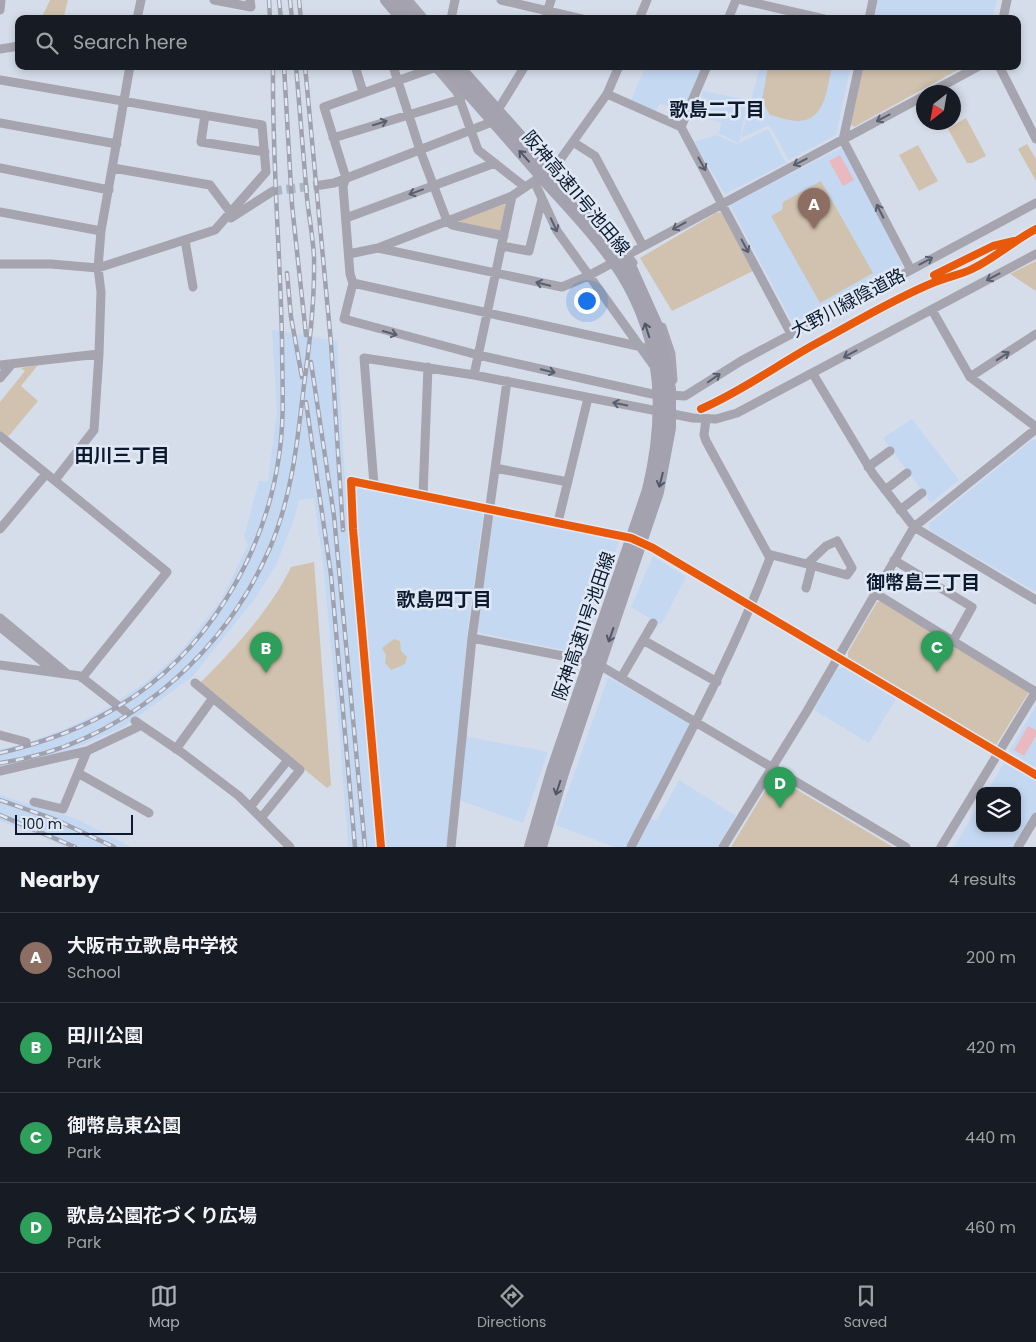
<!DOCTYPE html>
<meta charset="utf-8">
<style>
body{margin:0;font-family:Poppins,"Noto Sans JP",sans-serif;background:#242831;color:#f1f3f6}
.controls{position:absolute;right:15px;bottom:15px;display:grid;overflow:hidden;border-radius:10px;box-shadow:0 2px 8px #0003}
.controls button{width:45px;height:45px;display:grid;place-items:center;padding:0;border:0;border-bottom:1px solid #363941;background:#171b24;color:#f1f3f6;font:25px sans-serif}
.compass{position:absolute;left:916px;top:85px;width:45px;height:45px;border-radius:50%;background:#171b24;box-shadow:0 2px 8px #0003;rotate:211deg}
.scale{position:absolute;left:15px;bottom:12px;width:118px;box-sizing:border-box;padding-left:5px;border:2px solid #0b1a2f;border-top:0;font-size:14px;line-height:18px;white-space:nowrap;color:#0b1a2f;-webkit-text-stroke:4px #e0e8f4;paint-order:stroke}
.you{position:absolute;left:586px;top:300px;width:18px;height:18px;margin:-12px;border:4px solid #fff;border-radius:50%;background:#1a73e8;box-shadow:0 0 0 8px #1a73e833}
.badge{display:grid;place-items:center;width:32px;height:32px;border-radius:50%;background:#a9b0ba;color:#fff;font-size:16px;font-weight:700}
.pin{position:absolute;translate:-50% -41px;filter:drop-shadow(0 1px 2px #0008)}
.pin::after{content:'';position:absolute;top:26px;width:18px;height:15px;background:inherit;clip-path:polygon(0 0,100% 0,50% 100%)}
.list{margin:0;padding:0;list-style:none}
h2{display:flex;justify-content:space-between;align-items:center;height:65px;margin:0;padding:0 20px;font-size:21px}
h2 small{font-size:16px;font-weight:400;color:#9ea1a6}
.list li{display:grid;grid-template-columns:32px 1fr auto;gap:15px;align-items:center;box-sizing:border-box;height:90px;padding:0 20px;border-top:1px solid #363941}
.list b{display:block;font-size:19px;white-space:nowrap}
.list p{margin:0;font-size:16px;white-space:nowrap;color:#9ea1a6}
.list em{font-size:16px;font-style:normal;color:#9ea1a6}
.icon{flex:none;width:28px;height:28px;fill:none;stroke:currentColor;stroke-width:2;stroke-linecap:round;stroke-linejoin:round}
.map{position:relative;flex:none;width:1036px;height:847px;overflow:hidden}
.search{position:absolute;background:#171b24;box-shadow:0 2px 8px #0003;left:15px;right:15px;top:15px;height:55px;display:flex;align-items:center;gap:12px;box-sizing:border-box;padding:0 18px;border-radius:10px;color:#9ea1a6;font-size:19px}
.sheet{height:425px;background:#171b24}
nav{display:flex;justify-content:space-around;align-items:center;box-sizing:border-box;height:70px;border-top:1px solid #363941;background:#171b24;font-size:14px;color:#9ea1a6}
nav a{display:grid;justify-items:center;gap:2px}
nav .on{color:#a9b0ba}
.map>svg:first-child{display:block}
.built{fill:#c5d8f2}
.green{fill:#d0c2ae}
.water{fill:#eab9bf}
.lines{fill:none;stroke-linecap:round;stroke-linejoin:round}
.minor-tunnel{stroke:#adb6c5;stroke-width:9;stroke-dasharray:9 4.5;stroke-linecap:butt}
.minor{stroke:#a6a4ae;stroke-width:9}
.highway{stroke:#a3a2ae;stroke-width:12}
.rail-casing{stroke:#9fa2ae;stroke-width:4.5}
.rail{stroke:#e0e8f4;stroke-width:2.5;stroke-dasharray:8;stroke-linecap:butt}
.highway-bridge{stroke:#a3a2ae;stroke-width:12}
.cycleway-casing{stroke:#e0e8f4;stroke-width:11}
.cycleway{stroke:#e8590c;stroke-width:8}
.oneway{stroke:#585f6e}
.oneway2{stroke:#4f5768}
.labels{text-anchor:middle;stroke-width:5;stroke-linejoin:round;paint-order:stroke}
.street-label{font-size:18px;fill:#0b1a2f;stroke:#e0e8f4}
.neighbourhood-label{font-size:19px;font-weight:bold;fill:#0b1a2f;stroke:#e0e8f4}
</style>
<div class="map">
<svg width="1036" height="847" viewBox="0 0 1036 847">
<rect width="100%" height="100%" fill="#d5ddea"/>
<!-- built -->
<path class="built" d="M878 0H997L992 19H874Z
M642 66H703L683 113 660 103 656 111 631 100 644 70 641 69Z
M760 66H851L836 135 789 160 769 125 741 138Z
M703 91 748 100 739 143 719 134 721 122 697 117Z
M768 129 786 163 725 194 694 142 716 135 737 144Z
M843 147 902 264 900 269 795 322 791 320 730 205Z
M272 330 337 341 345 480 376 847H348L340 740 323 563 314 498 299 500 293 523 276 565 254 600 192 677 122 728 61 754 0 768V749L23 744 65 729 101 712 146 682 180 652 221 600 248 545 244 536 259 481H268L277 410Z
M912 419 959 480 931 503 883 438Z
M1032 440H1036V592L931 531 929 527 930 523Z
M360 487 480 512 483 516 468 627 448 847H385L356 529 355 490Z
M497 515 619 541 583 651 579 653 480 633 477 629 493 518Z
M653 556 686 577 661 625 631 607Z
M844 668 896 699 869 743 814 710 837 669Z
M608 677 694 726 626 847H615L556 825Z
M1036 706V768L1009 751Z
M465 736 548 752 523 823 459 800Z
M1004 763 1036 781V811L1015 847H954L980 803V828H1017V791H987Z
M679 780 736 816 717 847H636L651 818 656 821Z
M0 795 77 819 131 847H64L44 837 0 821Z"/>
<!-- green -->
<path class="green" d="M50 0H68L63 19H41Z
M768 66H832C827 87 826 121 798 121 789 121 779 117 770 115L762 101Z
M863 66H965L854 127 850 124Z
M966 118 986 156 972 163H967L948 129Z
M1027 144 1036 159V181L1018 149Z
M918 145 938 181 919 191 899 155Z
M821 181 873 273 820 303 771 216 782 210 783 202Z
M503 203 506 206 500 231 460 224 459 220Z
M721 212 753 271 672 311 640 258 716 213Z
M1036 261V291L1010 274Z
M38 365 21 386 38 401 7 438 0 433V402L25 371 21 368Z
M314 562 331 785 327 788 200 683C232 651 272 608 291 567Z
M881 601 1029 692 996 745H991L848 658V652L877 602Z
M394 639 400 641 401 651 407 657 405 664 391 670 385 663 386 655 382 648Z
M779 779 893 847H731L771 781Z"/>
<!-- water -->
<path class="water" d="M840 155 854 180 843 186 829 161Z
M1028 726 1036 730V736L1024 756 1014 750Z"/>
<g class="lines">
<!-- minor-tunnel -->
<path class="minor-tunnel" d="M273 191 321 185"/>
<!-- minor -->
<path class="minor" d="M214 0 251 7 250 0
M408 0 424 19
M501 0 582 19
M742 0 824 19
M0 10 1 0
M137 19 141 0
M451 19 455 0
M545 19 551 0
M639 19 647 0
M728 19 736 0
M869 19 873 0
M1003 19 1007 0
M0 49 19 46
M355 66 363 92
M393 66 420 150 447 221 452 225 504 236
M435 66 457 92 478 150 525 187
M439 66 324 107 346 178 343 186 350 274 353 283 344 319 478 355 652 394 685 396 741 361 1036 203
M859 66 843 140 911 270
M999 66 1036 139
M0 80 262 125 266 172 215 230 98 268 51 264H0
M931 92 979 66
M607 94 681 127 791 334
M501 105 525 66
M205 115 201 142 265 152
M0 123 117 144
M681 127 707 66
M333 138 461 99
M573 142 595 156 643 246
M0 168 109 190
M113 168 210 185 231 213
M534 181 557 231 654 366
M321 185 334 183 497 120
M0 212 101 231
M594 212 633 263
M231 218 273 191
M346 218 495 163
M185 240 193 287
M502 246 529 251 542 199
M378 248 562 287 588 276 924 96
M349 254 378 248 512 196 555 167 607 94 619 66
M353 283 642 347
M932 310 970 377 1036 427
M662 327 671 354 673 380
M0 365 99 354
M813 374 873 474 914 527 1036 600
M474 375 512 196
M970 377 1036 334
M0 378 11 365
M0 436 167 572 82 678
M868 467 890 451
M495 468 568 482
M55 480 94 430 99 354 101 292 98 268 101 231 130 66
M374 485 364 358 474 375 693 418 716 419 737 413 1036 254
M885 490 907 473
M423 495 428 367
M900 510 922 493
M558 522 588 398
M0 529 46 474
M768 554 807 564 826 546 837 541 852 568 847 575 807 564
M894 560 972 607 953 641
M806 588 812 565
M875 593 1036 692
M0 618 65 672
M0 627 54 671
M472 638 588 661 601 666 906 847
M643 640 717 682
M0 665 80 676 126 712
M621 678 653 623
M213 698 288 760
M135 721 181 752 239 796 290 847
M0 735 26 742
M176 749 213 698 195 683
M0 771 87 751
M78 773 149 813
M34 802 63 809 87 751 140 726
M250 807 288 760 300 770 261 818
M381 847 353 529 351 481 631 538 653 548 1036 775
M451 847 472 638 507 381
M631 847C680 752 732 658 770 558L706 441 704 435 706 419
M723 847 807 711 914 527 1036 429
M941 847 1036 691
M1018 847 1036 817"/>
<!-- highway -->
<path class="highway" d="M386 0 402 19"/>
<!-- rail casing -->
<g class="rail-casing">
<path id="rail" d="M269 0 270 19
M279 0 281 19
M290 0 292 19
M299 0 301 19
M284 66 292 205 306 335
M305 66 331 343 343 530
M287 273 291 317 302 377
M311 362 334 516 365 847
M306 402 331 575 355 847
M0 753C42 743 82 729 119 706 206 654 265 555 279 456 285 417 282 378 282 340 280 248 272 158 273 66
M0 763C120 745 221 659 269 550 291 500 297 446 303 393 309 348 315 302 314 257 313 237 309 217 307 198 303 154 300 110 296 66
M0 800 54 819 114 847
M0 815 75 847"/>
</g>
<!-- rail -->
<use href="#rail" class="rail"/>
<!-- highway-bridge -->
<path class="highway-bridge" d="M399 0 416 19
M444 66C479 105 513 144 547 183 573 212 601 241 622 274 664 342 666 415 648 490L552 771 530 847
M458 66 585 209 632 270 658 328 670 389V428L658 492 563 773 541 847"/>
<!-- cycleway casing -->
<g class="cycleway-casing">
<path id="cycleway" d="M934 275 993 246 1014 241
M701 409C744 390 777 365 817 343 856 322 895 298 935 282 947 277 960 275 972 269 995 258 1013 241 1036 229
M381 847 353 529 351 481 631 538 653 548 1036 775"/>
</g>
<!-- cycleway -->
<use href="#cycleway" class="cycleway"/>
</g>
<!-- one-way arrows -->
<defs><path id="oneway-shaft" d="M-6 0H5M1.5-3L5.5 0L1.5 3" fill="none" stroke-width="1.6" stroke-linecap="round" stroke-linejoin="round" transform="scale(1.25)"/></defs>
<g class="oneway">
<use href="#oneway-shaft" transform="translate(883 118) rotate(152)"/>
<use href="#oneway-shaft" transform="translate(380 123) rotate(-17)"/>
<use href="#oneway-shaft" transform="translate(800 162) rotate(153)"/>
<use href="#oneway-shaft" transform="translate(702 164) rotate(61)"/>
<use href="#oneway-shaft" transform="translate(416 192) rotate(160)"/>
<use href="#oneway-shaft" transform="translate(880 211) rotate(-117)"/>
<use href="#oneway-shaft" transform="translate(554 225) rotate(65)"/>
<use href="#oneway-shaft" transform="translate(679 226) rotate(151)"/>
<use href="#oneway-shaft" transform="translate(745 246) rotate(62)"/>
<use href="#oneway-shaft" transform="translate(926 261) rotate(-28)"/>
<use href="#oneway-shaft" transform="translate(993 277) rotate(152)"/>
<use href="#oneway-shaft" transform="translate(543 284) rotate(-167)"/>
<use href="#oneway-shaft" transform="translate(390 333) rotate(16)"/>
<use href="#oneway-shaft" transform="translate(850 354) rotate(152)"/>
<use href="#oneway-shaft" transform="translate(1003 356) rotate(-33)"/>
<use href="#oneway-shaft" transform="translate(548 371) rotate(13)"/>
<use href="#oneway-shaft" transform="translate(714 378) rotate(-35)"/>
<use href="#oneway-shaft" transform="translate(620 404) rotate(-169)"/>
</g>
<g class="oneway2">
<use href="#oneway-shaft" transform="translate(524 156) rotate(-132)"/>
<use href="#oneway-shaft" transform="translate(647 330) rotate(-108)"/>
<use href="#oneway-shaft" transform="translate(661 480) rotate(104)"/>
<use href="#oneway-shaft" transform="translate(611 635) rotate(109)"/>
<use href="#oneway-shaft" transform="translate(558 788) rotate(108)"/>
</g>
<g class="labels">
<!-- street labels -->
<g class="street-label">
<text transform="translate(576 193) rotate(50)" y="6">阪神高速11号池田線</text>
<text transform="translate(848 303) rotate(-28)" y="6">大野川緑陰道路</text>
<text transform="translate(584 626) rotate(-71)" y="6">阪神高速11号池田線</text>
</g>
<!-- neighbourhood labels -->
<g class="neighbourhood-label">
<text x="717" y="116">歌島二丁目</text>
<text x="122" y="462">田川三丁目</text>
<text x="923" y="589">御幣島三丁目</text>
<text x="444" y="606">歌島四丁目</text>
</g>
</g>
</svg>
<div class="controls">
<button><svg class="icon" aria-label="layers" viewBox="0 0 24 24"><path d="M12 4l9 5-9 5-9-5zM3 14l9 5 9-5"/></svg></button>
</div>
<svg class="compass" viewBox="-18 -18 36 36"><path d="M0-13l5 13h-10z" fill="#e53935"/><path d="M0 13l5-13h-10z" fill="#9ea1a6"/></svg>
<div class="scale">100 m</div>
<div class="you"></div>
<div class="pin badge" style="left:814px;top:229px;background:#8d6e63">A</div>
<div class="pin badge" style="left:266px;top:673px;background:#2e9e5b">B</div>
<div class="pin badge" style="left:937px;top:672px;background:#2e9e5b">C</div>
<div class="pin badge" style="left:780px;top:808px;background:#2e9e5b">D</div>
<div class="search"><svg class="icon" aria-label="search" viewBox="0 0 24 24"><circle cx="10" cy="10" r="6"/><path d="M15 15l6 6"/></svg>Search here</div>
</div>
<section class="sheet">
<h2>Nearby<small>4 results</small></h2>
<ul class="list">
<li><span class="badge" style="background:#8d6e63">A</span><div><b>大阪市立歌島中学校</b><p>School</p></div><em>200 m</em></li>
<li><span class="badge" style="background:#2e9e5b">B</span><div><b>田川公園</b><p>Park</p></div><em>420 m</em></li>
<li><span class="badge" style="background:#2e9e5b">C</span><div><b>御幣島東公園</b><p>Park</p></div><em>440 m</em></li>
<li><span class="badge" style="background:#2e9e5b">D</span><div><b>歌島公園花づくり広場</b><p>Park</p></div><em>460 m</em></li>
</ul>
</section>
<nav>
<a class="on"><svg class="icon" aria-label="map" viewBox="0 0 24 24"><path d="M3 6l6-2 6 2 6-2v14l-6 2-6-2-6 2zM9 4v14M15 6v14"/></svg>Map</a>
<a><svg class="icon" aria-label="directions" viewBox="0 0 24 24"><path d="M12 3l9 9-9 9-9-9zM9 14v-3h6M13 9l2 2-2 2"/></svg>Directions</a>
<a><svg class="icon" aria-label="saved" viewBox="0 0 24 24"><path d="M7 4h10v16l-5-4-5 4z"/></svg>Saved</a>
</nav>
